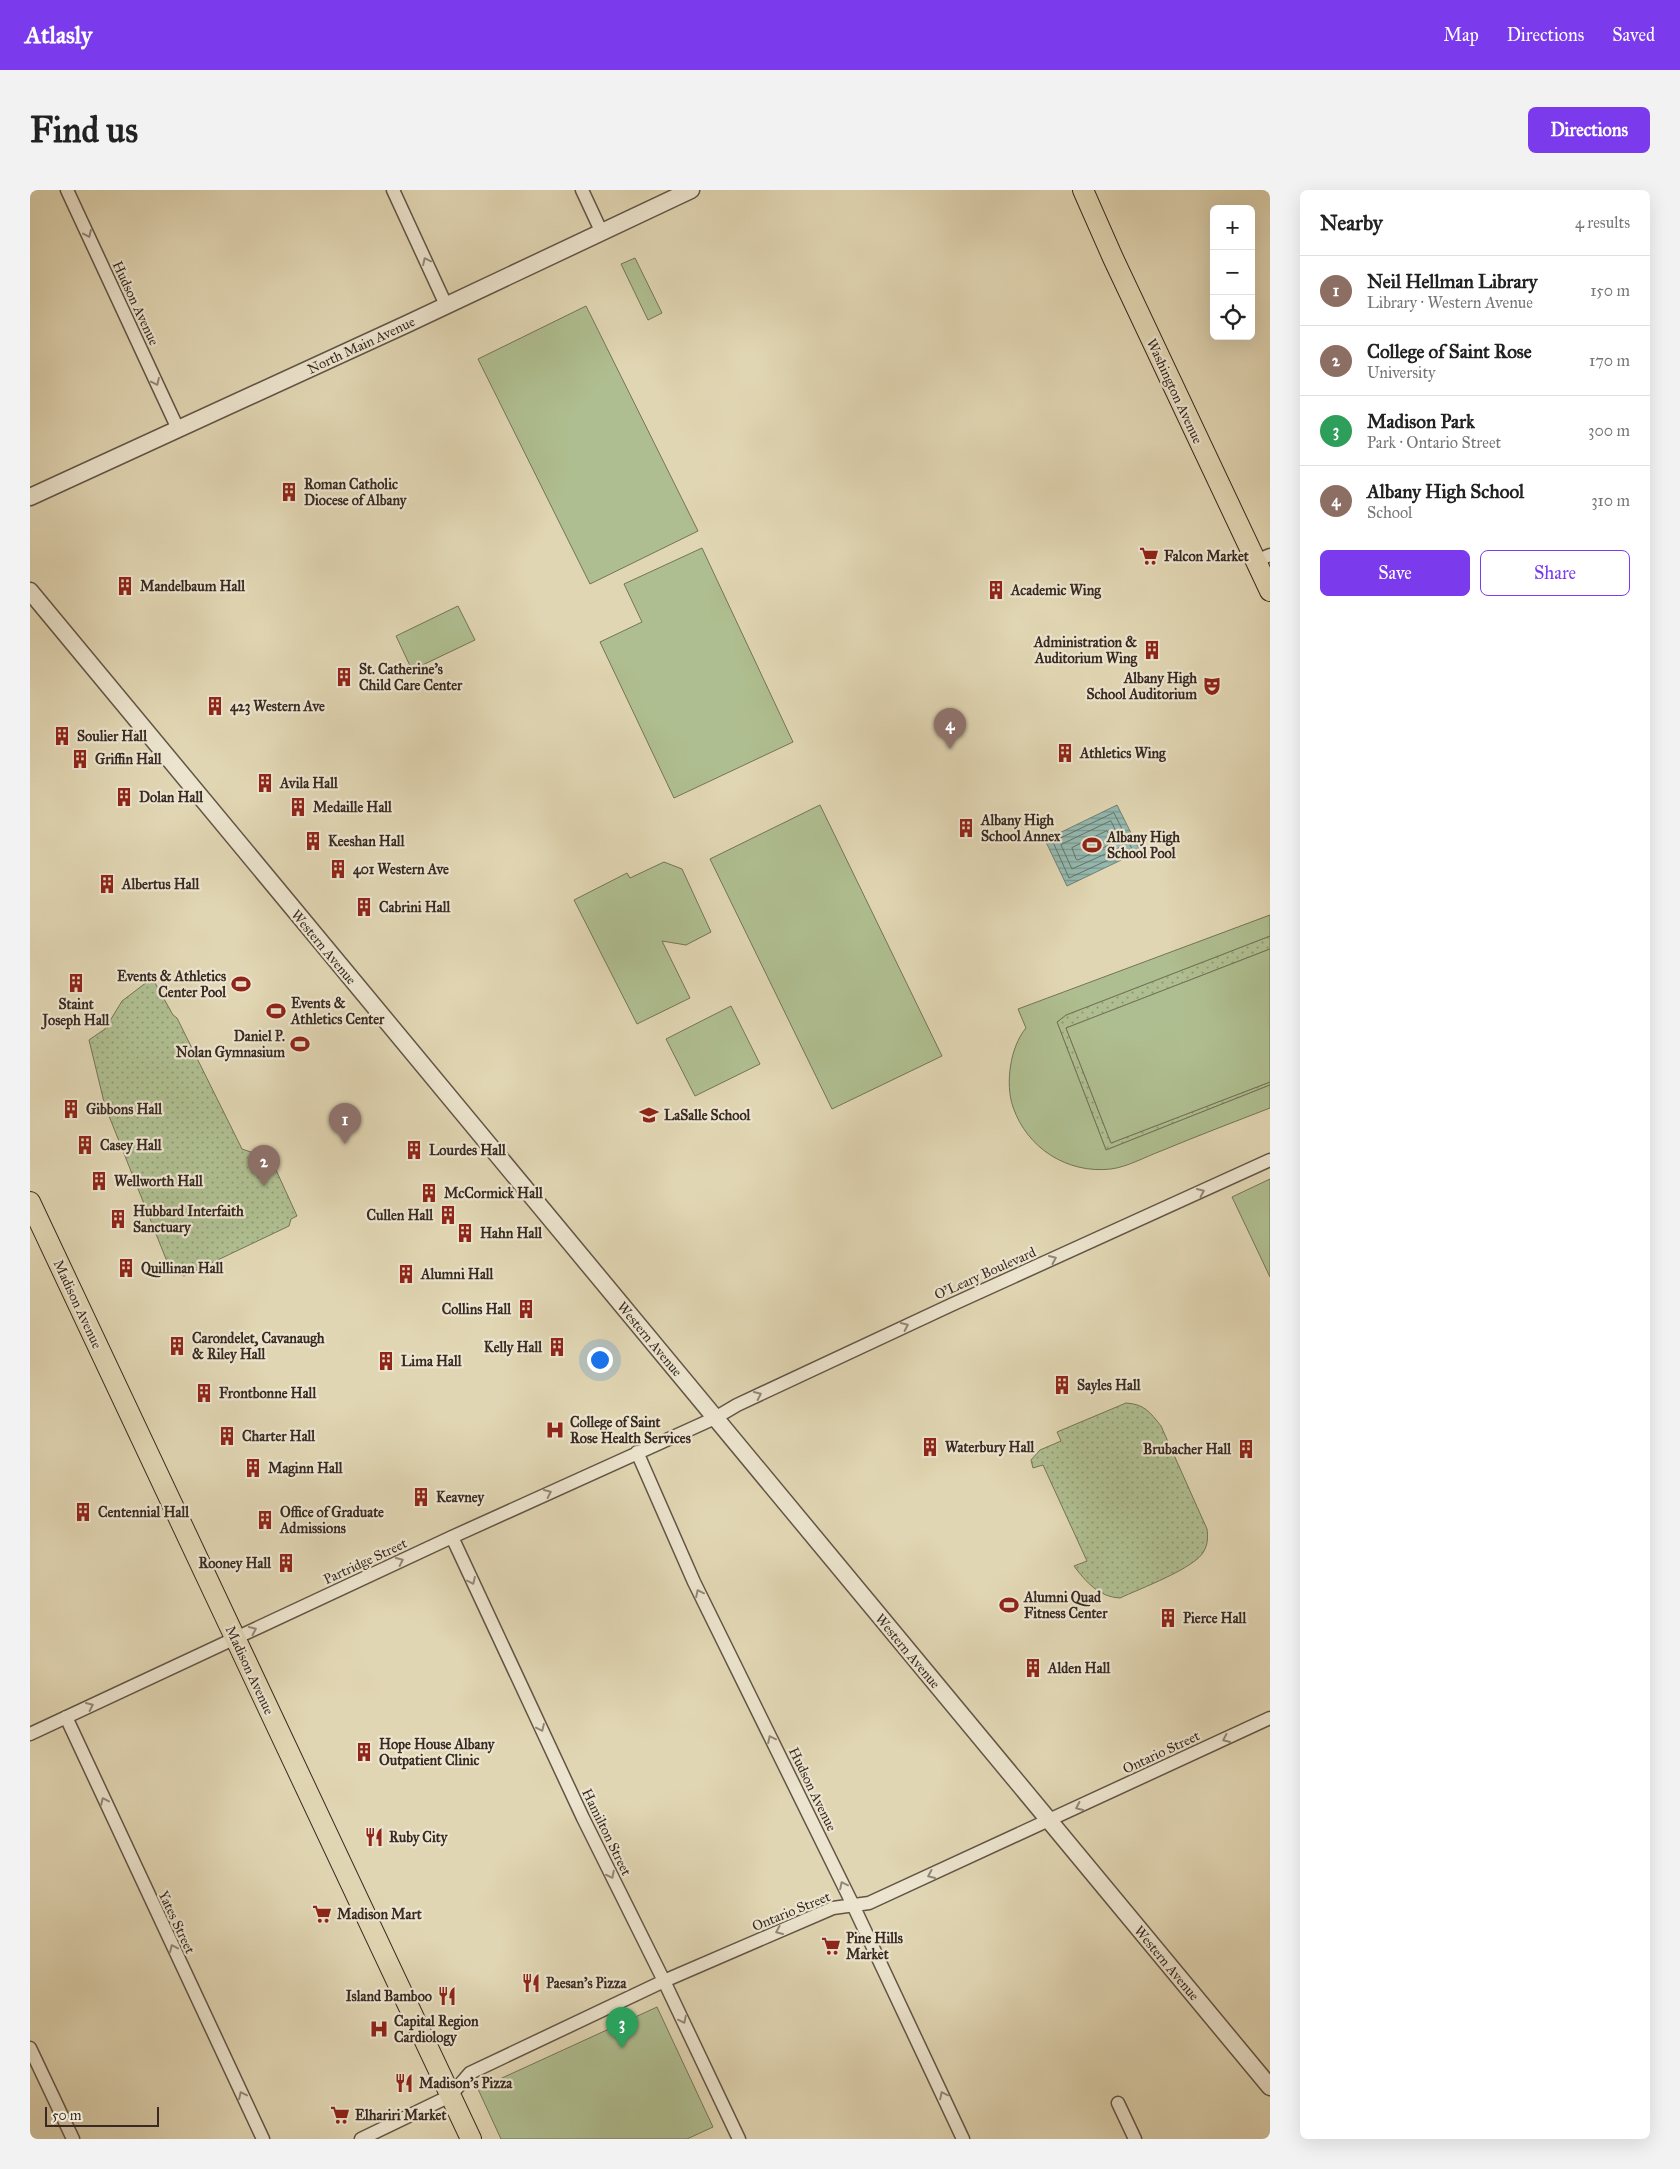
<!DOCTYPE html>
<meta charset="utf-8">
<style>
body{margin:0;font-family:"IM FELL Great Primer",serif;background:#f2f2f2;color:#222}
.controls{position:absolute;right:15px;top:15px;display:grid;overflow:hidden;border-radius:8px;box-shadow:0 5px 20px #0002}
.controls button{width:45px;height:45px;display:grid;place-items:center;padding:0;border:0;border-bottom:1px solid #e0e0e0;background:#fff;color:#222;font:25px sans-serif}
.scale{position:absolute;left:15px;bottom:12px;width:114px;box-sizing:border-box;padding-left:5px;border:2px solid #382a22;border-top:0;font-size:14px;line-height:18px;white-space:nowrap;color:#382a22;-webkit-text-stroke:4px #ece4ce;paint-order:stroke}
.you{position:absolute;left:569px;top:1169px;width:18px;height:18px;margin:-12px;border:4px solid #fff;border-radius:50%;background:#1a73e8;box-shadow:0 0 0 8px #1a73e833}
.badge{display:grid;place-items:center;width:32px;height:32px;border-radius:50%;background:#7c3aed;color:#fff;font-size:16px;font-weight:700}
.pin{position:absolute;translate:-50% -41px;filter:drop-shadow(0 1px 2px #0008)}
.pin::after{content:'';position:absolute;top:26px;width:18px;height:15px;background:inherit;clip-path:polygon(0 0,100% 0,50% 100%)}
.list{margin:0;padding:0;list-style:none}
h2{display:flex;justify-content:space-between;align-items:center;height:65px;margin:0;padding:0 20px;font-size:21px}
h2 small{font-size:16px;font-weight:400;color:#767676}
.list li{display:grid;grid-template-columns:32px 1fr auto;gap:15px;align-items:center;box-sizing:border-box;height:70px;padding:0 20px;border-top:1px solid #e0e0e0}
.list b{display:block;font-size:19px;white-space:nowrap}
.list p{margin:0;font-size:16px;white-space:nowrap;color:#767676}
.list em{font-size:16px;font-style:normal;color:#767676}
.actions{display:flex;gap:10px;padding:15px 20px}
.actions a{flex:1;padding:11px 0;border:1px solid #7c3aed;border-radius:8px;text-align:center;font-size:18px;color:#7c3aed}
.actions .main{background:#7c3aed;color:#fff}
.icon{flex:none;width:28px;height:28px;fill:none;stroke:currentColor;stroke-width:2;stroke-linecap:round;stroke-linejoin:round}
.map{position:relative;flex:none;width:1240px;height:1949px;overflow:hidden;border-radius:8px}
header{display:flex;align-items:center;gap:30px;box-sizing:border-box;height:70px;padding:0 25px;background:#7c3aed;color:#fff}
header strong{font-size:24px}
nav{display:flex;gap:28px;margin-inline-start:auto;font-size:18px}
.intro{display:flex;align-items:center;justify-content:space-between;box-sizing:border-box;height:120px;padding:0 30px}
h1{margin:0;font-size:35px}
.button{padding:12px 22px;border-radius:8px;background:#7c3aed;color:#fff;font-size:18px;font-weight:700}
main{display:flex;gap:30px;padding:0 30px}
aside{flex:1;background:#fff;border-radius:8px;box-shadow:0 5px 20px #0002}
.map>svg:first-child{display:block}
.grass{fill:url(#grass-dots);stroke:#747459}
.green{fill:#afbe90;stroke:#747459}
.water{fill:url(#water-rules);stroke:#6f8077}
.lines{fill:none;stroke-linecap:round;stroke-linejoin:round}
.shore{stroke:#667269;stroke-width:1}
.minor-casing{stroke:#625546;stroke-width:15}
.tertiary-casing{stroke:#625546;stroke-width:19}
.primary-casing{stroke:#382a22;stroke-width:22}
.minor{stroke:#ece4ce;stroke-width:12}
.tertiary{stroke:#ece4ce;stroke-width:16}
.primary{stroke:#e1d6b3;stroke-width:20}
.oneway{stroke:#928778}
.labels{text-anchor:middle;stroke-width:4.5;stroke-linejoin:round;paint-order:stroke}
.street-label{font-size:14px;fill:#382a22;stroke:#ece4ce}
.poi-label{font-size:14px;font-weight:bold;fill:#382a22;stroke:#ece4ce;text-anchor:start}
</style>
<header>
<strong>Atlasly</strong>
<nav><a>Map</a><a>Directions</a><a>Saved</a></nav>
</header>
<div class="intro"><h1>Find us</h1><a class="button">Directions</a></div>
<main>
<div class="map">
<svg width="1240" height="1949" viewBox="0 0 1240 1949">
<defs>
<pattern id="grass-dots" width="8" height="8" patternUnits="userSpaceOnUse" patternTransform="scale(1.25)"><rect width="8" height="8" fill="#afbe90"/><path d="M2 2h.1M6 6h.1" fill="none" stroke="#8f9b75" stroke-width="1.8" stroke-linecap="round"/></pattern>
<pattern id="water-rules" width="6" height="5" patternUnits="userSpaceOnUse" patternTransform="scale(1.25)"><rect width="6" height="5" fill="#94b9b0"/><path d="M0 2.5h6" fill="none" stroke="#7a978f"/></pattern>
</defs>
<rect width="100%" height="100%" fill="#e1d6b3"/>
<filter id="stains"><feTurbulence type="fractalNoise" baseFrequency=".004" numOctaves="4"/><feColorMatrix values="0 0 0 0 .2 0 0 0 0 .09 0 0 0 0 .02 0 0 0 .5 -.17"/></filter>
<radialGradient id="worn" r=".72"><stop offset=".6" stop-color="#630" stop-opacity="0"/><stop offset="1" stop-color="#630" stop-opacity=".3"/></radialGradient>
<!-- grass -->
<path class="grass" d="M1240 746V759L1036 838 1081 953 1240 892V895L1076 960 1027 832 1036 825Z
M117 792 125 793 143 825 147 828 212 959 241 969 267 1026 261 1029 259 1036 154 1086 146 1082 142 1084 75 916 59 850 75 839 92 811Z
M1096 1213C1114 1214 1120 1222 1131 1236L1177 1339C1178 1346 1178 1354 1174 1361 1166 1378 1109 1399 1090 1408 1069 1407 1056 1392 1044 1376L1057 1371 1013 1275 1003 1278 1001 1270 1010 1260 1031 1251 1027 1242Z"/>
<!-- green -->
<path class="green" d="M605 68 632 123 618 130 591 74Z
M556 116 668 341 560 394 448 169Z
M672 358 763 552 644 608 570 452 612 432 594 394Z
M428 416 445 450 382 480 366 446Z
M790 615 912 866 802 919 680 669Z
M634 672 652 679 681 742 656 755 632 751 660 808 607 834 544 710 597 683 600 688Z
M1240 725V746L1036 825 1027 832 1076 960 1240 895V918C1204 932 1167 946 1131 961 1115 967 1097 977 1081 979 1037 984 997 958 983 917 975 894 980 857 996 838L988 819Z
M1240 759V892L1081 953 1036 838Z
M701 816 730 874 665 906 636 849Z
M1240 989V1087L1202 1007Z
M627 1817 683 1937 657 1949H471L448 1899Z"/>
<!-- water -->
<path class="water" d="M1087 615 1110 661 1037 696 1015 650Z"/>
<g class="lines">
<!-- shore -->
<path class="shore" d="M1084 623 1102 659 1039 688 1023 652Z
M1081 631 1093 656 1042 679 1031 655Z
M1077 641 1083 650V653L1048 670 1046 669 1042 658Z"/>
<!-- minor casing -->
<g class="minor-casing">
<path id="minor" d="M37 0 148 239
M363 0 416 115
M552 0 572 43
M1226 371 1240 365
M607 1262 664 1392 823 1715 933 1949
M422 1347 553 1628 634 1791 709 1949
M36 1527 233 1949
M0 1544 422 1347 685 1228 707 1215 921 1115 1240 970
M0 1858 43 1949
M1088 1913 1105 1949
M331 1949 420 1906 440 1883 634 1791 803 1718 839 1713 1240 1528"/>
</g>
<!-- tertiary casing -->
<g class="tertiary-casing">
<path id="tertiary" d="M0 307 377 134 661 0
M0 401 1240 1897"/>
</g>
<!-- primary casing -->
<g class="primary-casing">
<path id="primary" d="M1053 0 1083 68 1240 401
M0 1012 441 1949"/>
</g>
<!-- minor -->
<use href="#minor" class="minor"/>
<!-- tertiary -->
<use href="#tertiary" class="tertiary"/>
<!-- primary -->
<use href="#primary" class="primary"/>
</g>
<!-- one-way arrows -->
<defs><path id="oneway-chevron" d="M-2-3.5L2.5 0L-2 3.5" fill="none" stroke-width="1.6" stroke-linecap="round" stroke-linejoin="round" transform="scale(1.25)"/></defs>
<g class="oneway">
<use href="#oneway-chevron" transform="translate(58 44) rotate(65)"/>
<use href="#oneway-chevron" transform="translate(396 71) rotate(-115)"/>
<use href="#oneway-chevron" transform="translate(126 192) rotate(65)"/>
<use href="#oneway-chevron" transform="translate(1171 1002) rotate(-24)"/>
<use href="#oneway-chevron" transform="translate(1023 1069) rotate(-24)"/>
<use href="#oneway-chevron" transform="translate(875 1136) rotate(-25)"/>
<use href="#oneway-chevron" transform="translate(728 1205) rotate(-25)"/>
<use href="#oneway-chevron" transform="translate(518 1303) rotate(-25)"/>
<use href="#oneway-chevron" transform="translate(370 1371) rotate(-25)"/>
<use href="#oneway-chevron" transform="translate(442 1391) rotate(65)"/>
<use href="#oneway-chevron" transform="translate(669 1403) rotate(-116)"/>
<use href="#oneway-chevron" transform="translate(223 1440) rotate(-25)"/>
<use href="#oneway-chevron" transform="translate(60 1516) rotate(-25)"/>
<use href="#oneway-chevron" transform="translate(511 1538) rotate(65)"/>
<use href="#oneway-chevron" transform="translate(741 1549) rotate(-116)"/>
<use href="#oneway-chevron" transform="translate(1196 1549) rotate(155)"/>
<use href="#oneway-chevron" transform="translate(74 1611) rotate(-115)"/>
<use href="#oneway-chevron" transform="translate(1049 1617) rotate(155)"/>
<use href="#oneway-chevron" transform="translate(581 1685) rotate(63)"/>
<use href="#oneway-chevron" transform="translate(901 1685) rotate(156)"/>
<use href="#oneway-chevron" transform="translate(813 1695) rotate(-116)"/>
<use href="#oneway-chevron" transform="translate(749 1741) rotate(157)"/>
<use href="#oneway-chevron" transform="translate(143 1758) rotate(-115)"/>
<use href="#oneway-chevron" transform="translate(653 1830) rotate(64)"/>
<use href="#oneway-chevron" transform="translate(212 1905) rotate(-115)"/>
<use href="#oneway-chevron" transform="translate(913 1905) rotate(-116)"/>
</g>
<!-- icons -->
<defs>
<g id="building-bare" transform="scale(1.5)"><path d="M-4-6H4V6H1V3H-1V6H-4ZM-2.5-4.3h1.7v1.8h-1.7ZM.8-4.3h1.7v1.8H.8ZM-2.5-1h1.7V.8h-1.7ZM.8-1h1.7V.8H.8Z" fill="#8f2418" stroke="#ece4ce" stroke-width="2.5" paint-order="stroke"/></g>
<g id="supermarket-bare" transform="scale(1.5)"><path d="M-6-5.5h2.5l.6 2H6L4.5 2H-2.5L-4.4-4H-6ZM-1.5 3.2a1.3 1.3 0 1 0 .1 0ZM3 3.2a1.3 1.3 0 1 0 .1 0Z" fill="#8f2418" stroke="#ece4ce" stroke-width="2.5" paint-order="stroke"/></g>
<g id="theatre-bare" transform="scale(1.5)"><path d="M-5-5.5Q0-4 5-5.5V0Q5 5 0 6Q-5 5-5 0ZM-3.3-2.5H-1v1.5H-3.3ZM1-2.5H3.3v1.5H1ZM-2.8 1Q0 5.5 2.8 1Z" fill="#8f2418" stroke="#ece4ce" stroke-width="2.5" paint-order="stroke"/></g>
<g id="stadium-bare" transform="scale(1.5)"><path d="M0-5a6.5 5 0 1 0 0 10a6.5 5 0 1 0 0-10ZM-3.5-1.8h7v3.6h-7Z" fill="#8f2418" stroke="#ece4ce" stroke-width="2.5" paint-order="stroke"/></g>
<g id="school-bare" transform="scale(1.5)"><path d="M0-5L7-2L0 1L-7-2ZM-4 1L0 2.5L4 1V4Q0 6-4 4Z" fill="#8f2418" stroke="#ece4ce" stroke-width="2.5" paint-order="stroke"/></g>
<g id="hospital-bare" transform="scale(1.5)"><path d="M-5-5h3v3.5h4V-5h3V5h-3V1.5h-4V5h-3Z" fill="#8f2418" stroke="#ece4ce" stroke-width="2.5" paint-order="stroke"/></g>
<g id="restaurant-bare" transform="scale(1.5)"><path d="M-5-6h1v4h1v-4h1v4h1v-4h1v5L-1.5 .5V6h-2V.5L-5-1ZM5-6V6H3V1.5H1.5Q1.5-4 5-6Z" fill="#8f2418" stroke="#ece4ce" stroke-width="2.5" paint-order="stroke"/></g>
</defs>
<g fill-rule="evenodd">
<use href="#building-bare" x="259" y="302"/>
<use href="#supermarket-bare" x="1119" y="366"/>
<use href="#building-bare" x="95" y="396"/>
<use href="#building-bare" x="966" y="400"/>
<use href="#building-bare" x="1122" y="460"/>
<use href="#building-bare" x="314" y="487"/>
<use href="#theatre-bare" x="1182" y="496"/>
<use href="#building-bare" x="185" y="516"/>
<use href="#building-bare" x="32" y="546"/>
<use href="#building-bare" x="1035" y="563"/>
<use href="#building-bare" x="50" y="569"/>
<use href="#building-bare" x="235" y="593"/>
<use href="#building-bare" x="94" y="607"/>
<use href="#building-bare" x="268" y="617"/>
<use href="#building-bare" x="936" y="638"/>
<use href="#building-bare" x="283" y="651"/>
<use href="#stadium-bare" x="1062" y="655"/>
<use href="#building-bare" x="308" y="679"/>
<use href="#building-bare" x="77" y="694"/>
<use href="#building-bare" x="334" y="717"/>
<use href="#building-bare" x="46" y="793"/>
<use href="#stadium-bare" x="211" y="794"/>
<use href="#stadium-bare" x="246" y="821"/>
<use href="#stadium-bare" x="270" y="854"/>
<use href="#building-bare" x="41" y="919"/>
<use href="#school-bare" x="619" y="925"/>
<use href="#building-bare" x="55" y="955"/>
<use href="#building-bare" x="384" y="960"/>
<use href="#building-bare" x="69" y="991"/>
<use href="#building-bare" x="399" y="1003"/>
<use href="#building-bare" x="418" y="1025"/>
<use href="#building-bare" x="88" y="1029"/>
<use href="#building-bare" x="435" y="1043"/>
<use href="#building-bare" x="96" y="1078"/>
<use href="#building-bare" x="376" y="1084"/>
<use href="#building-bare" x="496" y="1119"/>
<use href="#building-bare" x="147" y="1156"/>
<use href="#building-bare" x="527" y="1157"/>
<use href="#building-bare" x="356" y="1171"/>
<use href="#building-bare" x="1032" y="1195"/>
<use href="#building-bare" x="174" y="1203"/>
<use href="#hospital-bare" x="525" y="1240"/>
<use href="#building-bare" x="197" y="1246"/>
<use href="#building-bare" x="900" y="1257"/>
<use href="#building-bare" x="1216" y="1259"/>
<use href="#building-bare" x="223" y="1278"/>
<use href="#building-bare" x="391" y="1307"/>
<use href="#building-bare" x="53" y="1322"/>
<use href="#building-bare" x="235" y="1330"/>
<use href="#building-bare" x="256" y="1373"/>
<use href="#stadium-bare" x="979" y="1415"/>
<use href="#building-bare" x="1138" y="1428"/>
<use href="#building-bare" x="1003" y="1478"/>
<use href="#building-bare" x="334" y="1562"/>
<use href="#restaurant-bare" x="344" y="1647"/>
<use href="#supermarket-bare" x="292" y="1724"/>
<use href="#supermarket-bare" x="801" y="1756"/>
<use href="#restaurant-bare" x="501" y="1793"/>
<use href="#restaurant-bare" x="417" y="1806"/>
<use href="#hospital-bare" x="349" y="1839"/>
<use href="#restaurant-bare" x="374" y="1893"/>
<use href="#supermarket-bare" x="310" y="1925"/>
</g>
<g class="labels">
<!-- street labels -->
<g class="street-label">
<text transform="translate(106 113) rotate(65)" y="5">Hudson Avenue</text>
<text transform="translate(331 155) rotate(-25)" y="5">North Main Avenue</text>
<text transform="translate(1145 201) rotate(65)" y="5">Washington Avenue</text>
<text transform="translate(294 757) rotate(50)" y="5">Western Avenue</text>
<text transform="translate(955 1083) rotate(-24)" y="5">O'Leary Boulevard</text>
<text transform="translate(48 1114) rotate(65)" y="5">Madison Avenue</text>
<text transform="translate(620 1149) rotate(50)" y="5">Western Avenue</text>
<text transform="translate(335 1371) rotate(-25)" y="5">Partridge Street</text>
<text transform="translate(878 1461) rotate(50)" y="5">Western Avenue</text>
<text transform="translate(220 1480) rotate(65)" y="5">Madison Avenue</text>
<text transform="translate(1131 1562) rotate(-25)" y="5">Ontario Street</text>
<text transform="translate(783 1599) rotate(64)" y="5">Hudson Avenue</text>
<text transform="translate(577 1642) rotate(64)" y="5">Hamilton Street</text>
<text transform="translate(761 1721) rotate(-22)" y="5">Ontario Street</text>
<text transform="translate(147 1732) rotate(65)" y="5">Yates Street</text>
<text transform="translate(1137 1773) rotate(50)" y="5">Western Avenue</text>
</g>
<!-- poi labels -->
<g class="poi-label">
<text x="274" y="299">Roman Catholic<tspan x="274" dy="16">Diocese of Albany</tspan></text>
<text x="1134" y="371">Falcon Market</text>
<text x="110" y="401">Mandelbaum Hall</text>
<text x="981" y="405">Academic Wing</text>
<text x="1107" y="457" text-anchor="end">Administration &amp;<tspan x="1107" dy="16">Auditorium Wing</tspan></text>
<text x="329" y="484">St. Catherine's<tspan x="329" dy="16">Child Care Center</tspan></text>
<text x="1167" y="493" text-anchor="end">Albany High<tspan x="1167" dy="16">School Auditorium</tspan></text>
<text x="200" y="521">423 Western Ave</text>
<text x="47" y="551">Soulier Hall</text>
<text x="1050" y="568">Athletics Wing</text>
<text x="65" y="574">Griffin Hall</text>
<text x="250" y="598">Avila Hall</text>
<text x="109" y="612">Dolan Hall</text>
<text x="283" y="622">Medaille Hall</text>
<text x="951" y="635">Albany High<tspan x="951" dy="16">School Annex</tspan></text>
<text x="1077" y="652">Albany High<tspan x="1077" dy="16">School Pool</tspan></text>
<text x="298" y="656">Keeshan Hall</text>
<text x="323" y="684">401 Western Ave</text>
<text x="92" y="699">Albertus Hall</text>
<text x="349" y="722">Cabrini Hall</text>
<text x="196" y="791" text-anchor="end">Events &amp; Athletics<tspan x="196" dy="16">Center Pool</tspan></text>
<text x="261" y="818">Events &amp;<tspan x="261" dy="16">Athletics Center</tspan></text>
<text x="46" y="819" text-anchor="middle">Staint<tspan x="46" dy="16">Joseph Hall</tspan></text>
<text x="255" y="851" text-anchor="end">Daniel P.<tspan x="255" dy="16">Nolan Gymnasium</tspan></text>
<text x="56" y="924">Gibbons Hall</text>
<text x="634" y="930">LaSalle School</text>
<text x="70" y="960">Casey Hall</text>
<text x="399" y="965">Lourdes Hall</text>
<text x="84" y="996">Wellworth Hall</text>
<text x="414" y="1008">McCormick Hall</text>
<text x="103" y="1026">Hubbard Interfaith<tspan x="103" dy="16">Sanctuary</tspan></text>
<text x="403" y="1030" text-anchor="end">Cullen Hall</text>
<text x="450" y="1048">Hahn Hall</text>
<text x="111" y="1083">Quillinan Hall</text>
<text x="391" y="1089">Alumni Hall</text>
<text x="481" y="1124" text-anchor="end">Collins Hall</text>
<text x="162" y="1153">Carondelet, Cavanaugh<tspan x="162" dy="16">&amp; Riley Hall</tspan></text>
<text x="512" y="1162" text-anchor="end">Kelly Hall</text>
<text x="371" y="1176">Lima Hall</text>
<text x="1047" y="1200">Sayles Hall</text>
<text x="189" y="1208">Frontbonne Hall</text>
<text x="540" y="1237">College of Saint<tspan x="540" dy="16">Rose Health Services</tspan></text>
<text x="212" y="1251">Charter Hall</text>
<text x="915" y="1262">Waterbury Hall</text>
<text x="1201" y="1264" text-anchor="end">Brubacher Hall</text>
<text x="238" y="1283">Maginn Hall</text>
<text x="406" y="1312">Keavney</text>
<text x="68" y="1327">Centennial Hall</text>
<text x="250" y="1327">Office of Graduate<tspan x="250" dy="16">Admissions</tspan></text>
<text x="241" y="1378" text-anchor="end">Rooney Hall</text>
<text x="994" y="1412">Alumni Quad<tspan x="994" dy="16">Fitness Center</tspan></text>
<text x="1153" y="1433">Pierce Hall</text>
<text x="1018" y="1483">Alden Hall</text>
<text x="349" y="1559">Hope House Albany<tspan x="349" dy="16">Outpatient Clinic</tspan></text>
<text x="359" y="1652">Ruby City</text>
<text x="307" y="1729">Madison Mart</text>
<text x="816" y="1753">Pine Hills<tspan x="816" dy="16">Market</tspan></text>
<text x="516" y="1798">Paesan's Pizza</text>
<text x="402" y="1811" text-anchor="end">Island Bamboo</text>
<text x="364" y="1836">Capital Region<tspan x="364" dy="16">Cardiology</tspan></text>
<text x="389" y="1898">Madison's Pizza</text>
<text x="325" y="1930">Elhariri Market</text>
</g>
</g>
<rect width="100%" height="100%" filter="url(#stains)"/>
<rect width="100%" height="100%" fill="url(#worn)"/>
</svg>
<div class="controls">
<button>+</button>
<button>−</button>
<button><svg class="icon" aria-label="locate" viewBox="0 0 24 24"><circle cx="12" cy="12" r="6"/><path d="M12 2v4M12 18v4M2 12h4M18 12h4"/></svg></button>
</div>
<div class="scale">50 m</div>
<div class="you"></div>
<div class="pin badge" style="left:315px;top:954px;background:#8d6e63">1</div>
<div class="pin badge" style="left:234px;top:996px;background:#8d6e63">2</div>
<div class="pin badge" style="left:592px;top:1858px;background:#2e9e5b">3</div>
<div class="pin badge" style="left:920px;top:559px;background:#8d6e63">4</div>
</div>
<aside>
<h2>Nearby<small>4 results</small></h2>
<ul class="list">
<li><span class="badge" style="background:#8d6e63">1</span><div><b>Neil Hellman Library</b><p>Library · Western Avenue</p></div><em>150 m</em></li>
<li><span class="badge" style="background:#8d6e63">2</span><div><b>College of Saint Rose</b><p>University</p></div><em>170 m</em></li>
<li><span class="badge" style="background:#2e9e5b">3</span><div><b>Madison Park</b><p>Park · Ontario Street</p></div><em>300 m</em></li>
<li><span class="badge" style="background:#8d6e63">4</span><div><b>Albany High School</b><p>School</p></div><em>310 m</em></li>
</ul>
<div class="actions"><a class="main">Save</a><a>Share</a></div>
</aside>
</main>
